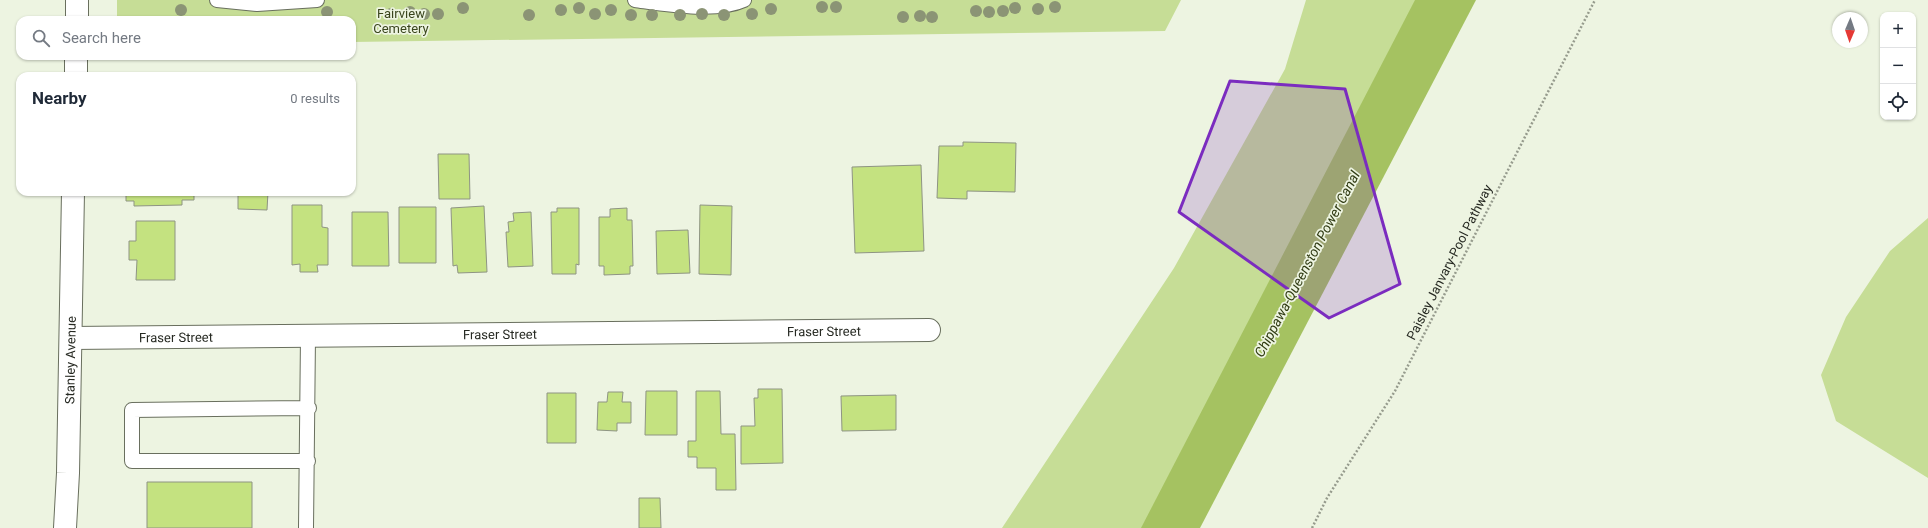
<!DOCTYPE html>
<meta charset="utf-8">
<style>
body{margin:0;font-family:Roboto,sans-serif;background:#f2f2f3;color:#1f2937}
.controls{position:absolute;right:12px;top:12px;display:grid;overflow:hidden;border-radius:8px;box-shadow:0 1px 3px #0004}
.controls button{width:36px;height:36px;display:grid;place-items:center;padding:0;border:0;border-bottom:1px solid #e0e1e3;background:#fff;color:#1f2937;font:20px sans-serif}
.compass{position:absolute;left:1832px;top:12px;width:36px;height:36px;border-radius:50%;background:#fff;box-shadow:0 1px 3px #0004;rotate:182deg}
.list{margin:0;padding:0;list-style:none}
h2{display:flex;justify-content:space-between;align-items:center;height:52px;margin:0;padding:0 16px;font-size:17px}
h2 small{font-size:13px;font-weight:400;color:#747a83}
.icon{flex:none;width:22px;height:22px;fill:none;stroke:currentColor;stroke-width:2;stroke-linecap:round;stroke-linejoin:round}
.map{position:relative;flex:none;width:1928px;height:528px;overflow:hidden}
.search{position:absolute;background:#fff;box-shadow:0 1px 3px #0004;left:16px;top:16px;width:340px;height:44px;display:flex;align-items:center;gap:10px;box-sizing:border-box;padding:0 14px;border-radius:12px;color:#747a83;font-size:15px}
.panel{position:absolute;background:#fff;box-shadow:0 1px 3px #0004;left:16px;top:72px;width:340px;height:124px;border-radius:12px}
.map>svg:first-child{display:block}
.green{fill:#c6dd96}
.water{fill:#a5c261}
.building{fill:#c4e280;stroke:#8e9483}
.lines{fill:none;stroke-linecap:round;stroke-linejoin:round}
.service-casing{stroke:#696f5e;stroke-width:16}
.minor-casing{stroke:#696f5e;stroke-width:24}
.secondary-casing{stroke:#696f5e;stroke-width:24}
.path{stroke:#969b8d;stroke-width:2.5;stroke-dasharray:2 2;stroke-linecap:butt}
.service{stroke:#fff;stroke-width:14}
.minor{stroke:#fff;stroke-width:22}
.secondary{stroke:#fff;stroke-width:22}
.tree{fill:#8b9475}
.marked{fill:#7b2cbf;fill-opacity:0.2;stroke:#7b2cbf;stroke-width:3;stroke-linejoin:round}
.labels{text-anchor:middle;stroke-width:3.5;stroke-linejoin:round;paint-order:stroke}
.park-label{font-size:13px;fill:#3a451d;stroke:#edf4e1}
.street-label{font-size:13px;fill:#262922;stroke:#edf4e1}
.water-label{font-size:14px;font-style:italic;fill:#303b13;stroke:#edf4e1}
</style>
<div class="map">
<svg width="1928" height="528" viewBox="0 0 1928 528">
<rect width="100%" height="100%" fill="#edf4e1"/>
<!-- green -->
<path class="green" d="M117 0H1181L1165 31 352 42V20H117Z
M1306 0H1425L1147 528H1002L1174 268 1285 69Z
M1928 218V478L1836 421 1821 375 1846 317 1890 251Z"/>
<!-- water -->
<path class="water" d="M1415 0H1476L1200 528H1141Z"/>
<!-- building -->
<path class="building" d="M963 142 1016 143 1015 192 967 191V199L937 198 939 146H963Z
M438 154H469L470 199H439Z
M921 165 924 251 855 253 852 167Z
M126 192H194V200H182V205L134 206V201H126Z
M238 192H268L267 210 238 209Z
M292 205H322V227L328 228V265H317L318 272H300V264L292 265Z
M700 205 732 206 731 275 699 274Z
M484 206 487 272 458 273 457 265 453 266 451 208Z
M399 207H436V263H399Z
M557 208H579V265L576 264V274H552L551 212H557Z
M627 208V220H632L633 266H630V274L604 275V266H599V217H610V209Z
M352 212H388L389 266H352Z
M531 212 533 266 508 267 506 232H509L508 222 514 221 513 213Z
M136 221H175V280H136L137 260H129V241H136Z
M688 230 690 273 657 274 656 231Z
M758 389H782L783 463 741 464V426H755L754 398H758Z
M646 391H677V435H645Z
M696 391H720L721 434H735L736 490H716V468H697V457H688V441H696Z
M608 392H623L622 402H631V423H617V431L597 430 598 402H607Z
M547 393H576V443H547Z
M896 395V430L842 431 841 396Z
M147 482H252V528H147Z
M639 498H660L661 528H639Z"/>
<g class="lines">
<!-- service casing -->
<g class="service-casing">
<path id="service" d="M217 0 257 4 317 0
M635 0C665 4 716 13 744 0
M308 461H132V410L309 408
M306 528 308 336"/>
</g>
<!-- minor casing -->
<g class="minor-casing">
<g id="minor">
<path id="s1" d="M71 338 929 330"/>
</g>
</g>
<!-- secondary casing -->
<g class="secondary-casing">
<g id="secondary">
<path d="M77 20V0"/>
<path d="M76 76V56"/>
<path id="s2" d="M65 528 68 473 73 192"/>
</g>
</g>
<!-- path -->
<path class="path" d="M1312 528 1327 498 1395 391 1595 0"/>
<!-- service -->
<use href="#service" class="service"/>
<!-- minor -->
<use href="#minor" class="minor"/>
<!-- secondary -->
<use href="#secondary" class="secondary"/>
</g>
<!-- trees -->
<g class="tree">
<circle cx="822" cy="7" r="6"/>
<circle cx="836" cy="7" r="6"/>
<circle cx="1055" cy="7" r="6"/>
<circle cx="463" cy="8" r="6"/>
<circle cx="579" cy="8" r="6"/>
<circle cx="1015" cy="8" r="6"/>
<circle cx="771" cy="9" r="6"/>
<circle cx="1038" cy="9" r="6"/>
<circle cx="181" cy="10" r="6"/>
<circle cx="561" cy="10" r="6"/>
<circle cx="611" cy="10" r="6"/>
<circle cx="976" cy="11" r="6"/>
<circle cx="1003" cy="11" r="6"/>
<circle cx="327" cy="12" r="6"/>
<circle cx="410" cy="12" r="6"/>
<circle cx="989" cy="12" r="6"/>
<circle cx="391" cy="14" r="6"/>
<circle cx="424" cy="14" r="6"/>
<circle cx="438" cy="14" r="6"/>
<circle cx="595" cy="14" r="6"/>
<circle cx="702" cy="14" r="6"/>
<circle cx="752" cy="14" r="6"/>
<circle cx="529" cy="15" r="6"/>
<circle cx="631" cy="15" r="6"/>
<circle cx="652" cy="15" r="6"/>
<circle cx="680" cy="15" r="6"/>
<circle cx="724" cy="15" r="6"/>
<circle cx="920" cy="16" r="6"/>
<circle cx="903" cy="17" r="6"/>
<circle cx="932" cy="17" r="6"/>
</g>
<!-- marked area -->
<path class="marked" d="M1230 81 1345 89 1400 284 1329 318 1179 212Z"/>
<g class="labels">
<!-- park labels -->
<g class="park-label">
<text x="401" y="18">Fairview<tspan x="401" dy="15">Cemetery</tspan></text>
</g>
<!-- street labels -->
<g class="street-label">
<text transform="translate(1449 262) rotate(-63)" y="5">Paisley Janvary-Pool Pathway</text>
<text dy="5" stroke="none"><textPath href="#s1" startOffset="753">Fraser Street</textPath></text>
<text dy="5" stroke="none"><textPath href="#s1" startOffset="429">Fraser Street</textPath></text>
<text dy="5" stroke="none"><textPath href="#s1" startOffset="105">Fraser Street</textPath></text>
<text dy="5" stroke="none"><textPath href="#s2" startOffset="168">Stanley Avenue</textPath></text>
</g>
<!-- water labels -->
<g class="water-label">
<text transform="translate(1307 264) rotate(-62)" y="5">Chippawa-Queenston Power Canal</text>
</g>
</g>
</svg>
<div class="controls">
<button>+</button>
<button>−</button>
<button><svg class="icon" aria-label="locate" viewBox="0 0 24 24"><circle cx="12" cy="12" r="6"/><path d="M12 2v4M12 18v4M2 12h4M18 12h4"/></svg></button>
</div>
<svg class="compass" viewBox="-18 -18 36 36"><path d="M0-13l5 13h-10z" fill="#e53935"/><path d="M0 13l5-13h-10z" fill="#747a83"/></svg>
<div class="search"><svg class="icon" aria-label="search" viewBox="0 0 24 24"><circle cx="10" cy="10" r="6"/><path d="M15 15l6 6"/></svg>Search here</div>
<section class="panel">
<h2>Nearby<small>0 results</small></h2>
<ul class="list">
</ul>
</section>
</div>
